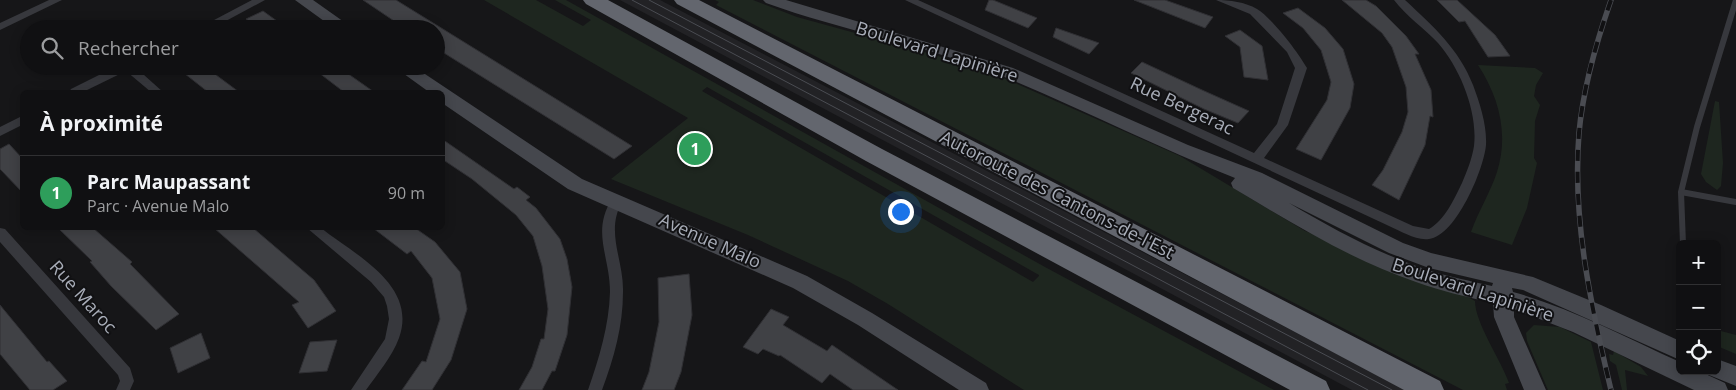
<!DOCTYPE html>
<html lang="fr">
<meta charset="utf-8">
<style>
body{margin:0;font-family:"Open Sans",sans-serif;background:#1e1e20;color:#f1f3f6}
.controls{position:absolute;right:15px;bottom:15px;display:grid;overflow:hidden;border-radius:8px;box-shadow:0 2px 12px #0003}
.controls button{width:45px;height:45px;display:grid;place-items:center;padding:0;border:0;border-bottom:1px solid #303032;background:#101012;color:#f1f3f6;font:25px sans-serif}
.you{position:absolute;left:900px;top:211px;width:18px;height:18px;margin:-12px;border:4px solid #fff;border-radius:50%;background:#1a73e8;box-shadow:0 0 0 8px #1a73e833}
.badge{display:grid;place-items:center;width:32px;height:32px;border-radius:50%;background:#f2b134;color:#fff;font-size:16px;font-weight:700}
.pin{position:absolute;translate:-50% -50%;border:2px solid #fff;box-shadow:0 1px 5px #0006}
.list{margin:0;padding:0;list-style:none}
h2{display:flex;justify-content:space-between;align-items:center;height:65px;margin:0;padding:0 20px;font-size:21px}
h2 small{font-size:16px;font-weight:400;color:#9c9d9f}
.list li{display:grid;grid-template-columns:32px 1fr auto;gap:15px;align-items:center;box-sizing:border-box;height:75px;padding:0 20px;border-top:1px solid #303032}
.list b{display:block;font-size:19px;white-space:nowrap}
.list p{margin:0;font-size:16px;white-space:nowrap;color:#9c9d9f}
.list em{font-size:16px;font-style:normal;color:#9c9d9f}
.icon{flex:none;width:28px;height:28px;fill:none;stroke:currentColor;stroke-width:2;stroke-linecap:round;stroke-linejoin:round}
.map{position:relative;flex:none;width:1736px;height:390px;overflow:hidden}
.search{position:absolute;background:#101012;box-shadow:0 2px 12px #0003;left:20px;top:20px;width:425px;height:55px;display:flex;align-items:center;gap:12px;box-sizing:border-box;padding:0 18px;border-radius:28px;color:#9c9d9f;font-size:19px}
.panel{position:absolute;background:#101012;box-shadow:0 2px 12px #0003;left:20px;top:90px;width:425px;height:140px;border-radius:8px}
.map>svg:first-child{display:block}
.built{fill:#222225}
.green{fill:#1e261f;fill-rule:evenodd}
.building{fill:#404145;stroke:#303034}
.lines{fill:none;stroke-linecap:round;stroke-linejoin:round}
.lane{stroke:#37383d;stroke-width:6}
.street{fill:#37383d;fill-rule:evenodd}
.secondary{fill:#45474d;fill-rule:evenodd}
.highway{fill:#63666e;fill-rule:evenodd}
.tram{stroke:#4a4c52;stroke-width:1}
.rail-casing{stroke:#4a4c52;stroke-width:5.5}
.rail{stroke:#111113;stroke-width:4;stroke-dasharray:11;stroke-linecap:butt}
.labels{text-anchor:middle;stroke-width:4;stroke-linejoin:round;paint-order:stroke}
.street-label{font-size:18px;fill:#a8adb8;stroke:#111113}
</style>
<div class="map">
<svg width="1736" height="390" viewBox="0 0 1736 390">
<rect width="100%" height="100%" fill="#161618"/>
<!-- built -->
<path class="built" d="M620 0H660L1406 390H1352Z"/>
<!-- green -->
<path class="green" d="M484 0H536L583 26 591 20 555 0H566L1045 267 1274 390H1024L888 304 848 281 748 235 611 179 688 118ZM707 87 1039 275V276L1033 282 702 91Z
M715 0H753L797 17 935 55 1006 79 1180 156 1305 231 1468 297 1475 301C1475 323 1501 360 1509 383L1505 384 1507 390H1463L716 5 719 2Z
M1478 65 1535 68 1543 73 1536 85 1534 96 1540 105 1535 121 1534 158 1537 163 1527 208 1512 245 1471 232C1478 212 1491 191 1497 172 1509 134 1499 97 1478 65Z
M1715 101 1719 102 1723 163 1721 186 1717 190 1706 182 1701 174Z
M1534 325 1560 327 1591 342 1603 390H1548L1527 341 1526 333Z
M1717 330 1736 335V354L1717 346Z
M1614 351 1641 367 1648 376 1625 370 1627 390H1622L1616 365 1610 361 1609 354 1613 355Z"/>
<!-- building -->
<path class="building" d="M363 0H396L632 146 614 159 436 48V29H406Z
M989 0H993L1037 18 1028 28 985 10Z
M1134 0H1165L1213 17 1205 28Z
M1342 0H1366L1376 6 1406 36 1419 54H1415L1431 90 1433 117 1430 116 1425 145 1399 200 1372 185 1383 170 1402 132 1408 112 1406 87 1392 47 1382 33Z
M1437 0H1457L1495 35 1510 56 1488 57 1465 21 1459 22Z
M1298 8 1325 28 1343 49 1354 84 1350 108 1321 160 1296 149 1327 100 1331 82 1321 50 1303 28 1283 13Z
M263 11 288 29H260L246 19Z
M1056 28 1099 43 1089 54 1053 37Z
M1240 30 1262 46 1268 80 1244 77 1240 47 1225 36Z
M1142 62 1202 90 1249 111 1238 123 1204 109 1131 73Z
M175 66H204L239 92H208Z
M310 66H337L374 92H344Z
M442 139 514 189 517 187 530 197 526 200 536 208 560 239 567 259 572 287 567 335 555 371H552L542 390H519L532 367 541 339H544L548 309 542 266 533 236 516 215 472 179 442 159Z
M9 144 22 158V192L0 169V149Z
M58 228H93L132 262 130 264 179 314 156 330 111 286 90 262 92 261Z
M214 228H253L314 280 336 311 308 328 292 305 299 302Z
M373 228H415L435 242 460 272 467 309 451 360 432 390H402L422 361 426 362 440 319 432 278 411 251 407 254Z
M689 274 692 315 681 372 674 390H642L649 372 659 322 658 278Z
M0 305 47 362 49 361 67 381 53 390H30L0 354Z
M771 309 789 317 783 325 827 351 832 345 898 390H853L830 374 822 383 780 355 779 356 763 349 758 354 743 347Z
M201 333 210 358 178 373 170 348Z
M337 340 327 371 299 373 310 342Z"/>
<g class="lines">
<!-- lane -->
<path class="lane" d="M1681 192 1736 202
M1683 244 1681 192 1697 127 1736 0"/>
<!-- street -->
<path class="street" d="M49 0H62L0 30V23Z
M252 0H265L211 29H197Z
M905 0H918L1254 153 1277 124 1295 68 1287 52 1250 14 1216 0C1230 0 1245 2 1257 9 1272 18 1298 52 1307 68L1288 125 1264 158 1413 226 1429 229C1445 220 1454 199 1462 183 1467 171 1472 159 1474 146 1478 112 1460 68 1438 43 1424 28 1406 16 1394 0H1405C1433 26 1459 49 1473 85 1480 104 1487 125 1486 145 1484 169 1456 236 1429 239 1416 241 1401 231 1389 226Z
M117 66H134L163 92H151L126 71 83 92H69L71 89Z
M22 116V125L0 136V127Z
M616 197 622 202C605 232 624 260 623 292 623 326 614 358 602 390H588C599 358 609 326 610 292 610 256 591 232 612 199Z
M0 228 5 229 130 368 134 381 130 390H116L120 381 118 375 0 242Z
M307 228H321C355 255 418 285 399 338 392 357 378 373 366 390H351L385 339 389 319 387 306 384 297 371 282Z"/>
<!-- secondary -->
<path class="secondary" d="M295 0H313L354 29H335Z
M763 0H786L1013 68 1188 145 1262 173 1403 243 1431 253 1533 277 1601 305 1680 341V360L1523 290 1512 288 1513 292C1571 308 1625 337 1680 362V371H1699L1725 383 1728 390H1694L1573 332 1514 309V317L1546 390H1524L1494 317 1493 303C1467 297 1441 291 1416 282 1351 260 1292 223 1233 188L1231 183 1235 178C1156 147 1080 108 1002 76 926 45 843 31 766 3ZM1289 203 1389 253 1429 268 1493 283 1492 286C1471 281 1449 277 1428 270 1379 254 1333 229 1289 203Z
M393 66H413L582 179 807 276 872 313 986 383 989 390H959L858 325 793 288 568 189 442 103V92H429Z
M1717 359 1736 366V386L1709 375 1708 371H1717Z"/>
<!-- highway -->
<path class="highway" d="M583 0H608L882 149 1326 381 1330 390H1290L866 161 586 4Z
M674 0H699L1440 381 1444 390H1404L677 4Z"/>
<!-- tram -->
<path class="tram" d="M632 0 1368 390
M649 0 1392 390"/>
<!-- rail casing -->
<g class="rail-casing">
<path id="rail" d="M1611 0C1596 43 1583 88 1579 133 1572 220 1591 306 1611 390"/>
</g>
<!-- rail -->
<use href="#rail" class="rail"/>
</g>
<g class="labels">
<!-- street labels -->
<g class="street-label">
<text transform="translate(937 52) rotate(17)" y="6">Boulevard Lapinière</text>
<text transform="translate(1182 106) rotate(25)" y="6">Rue Bergerac</text>
<text transform="translate(1057 195) rotate(27)" y="6">Autoroute des Cantons-de-l'Est</text>
<text transform="translate(710 241) rotate(24)" y="6">Avenue Malo</text>
<text transform="translate(1473 290) rotate(18)" y="6">Boulevard Lapinière</text>
<text transform="translate(83 297) rotate(48)" y="6">Rue Maroc</text>
</g>
</g>
</svg>
<div class="controls">
<button>+</button>
<button>−</button>
<button><svg class="icon" aria-label="locate" viewBox="0 0 24 24"><circle cx="12" cy="12" r="6"/><path d="M12 2v4M12 18v4M2 12h4M18 12h4"/></svg></button>
</div>
<div class="you"></div>
<div class="pin badge" style="left:695px;top:149px;background:#2e9e5b">1</div>
<div class="search"><svg class="icon" aria-label="search" viewBox="0 0 24 24"><circle cx="10" cy="10" r="6"/><path d="M15 15l6 6"/></svg>Rechercher</div>
<section class="panel">
<h2>À proximité<small></small></h2>
<ul class="list">
<li><span class="badge" style="background:#2e9e5b">1</span><div><b>Parc Maupassant</b><p>Parc · Avenue Malo</p></div><em>90 m</em></li>
</ul>
</section>
</div>
